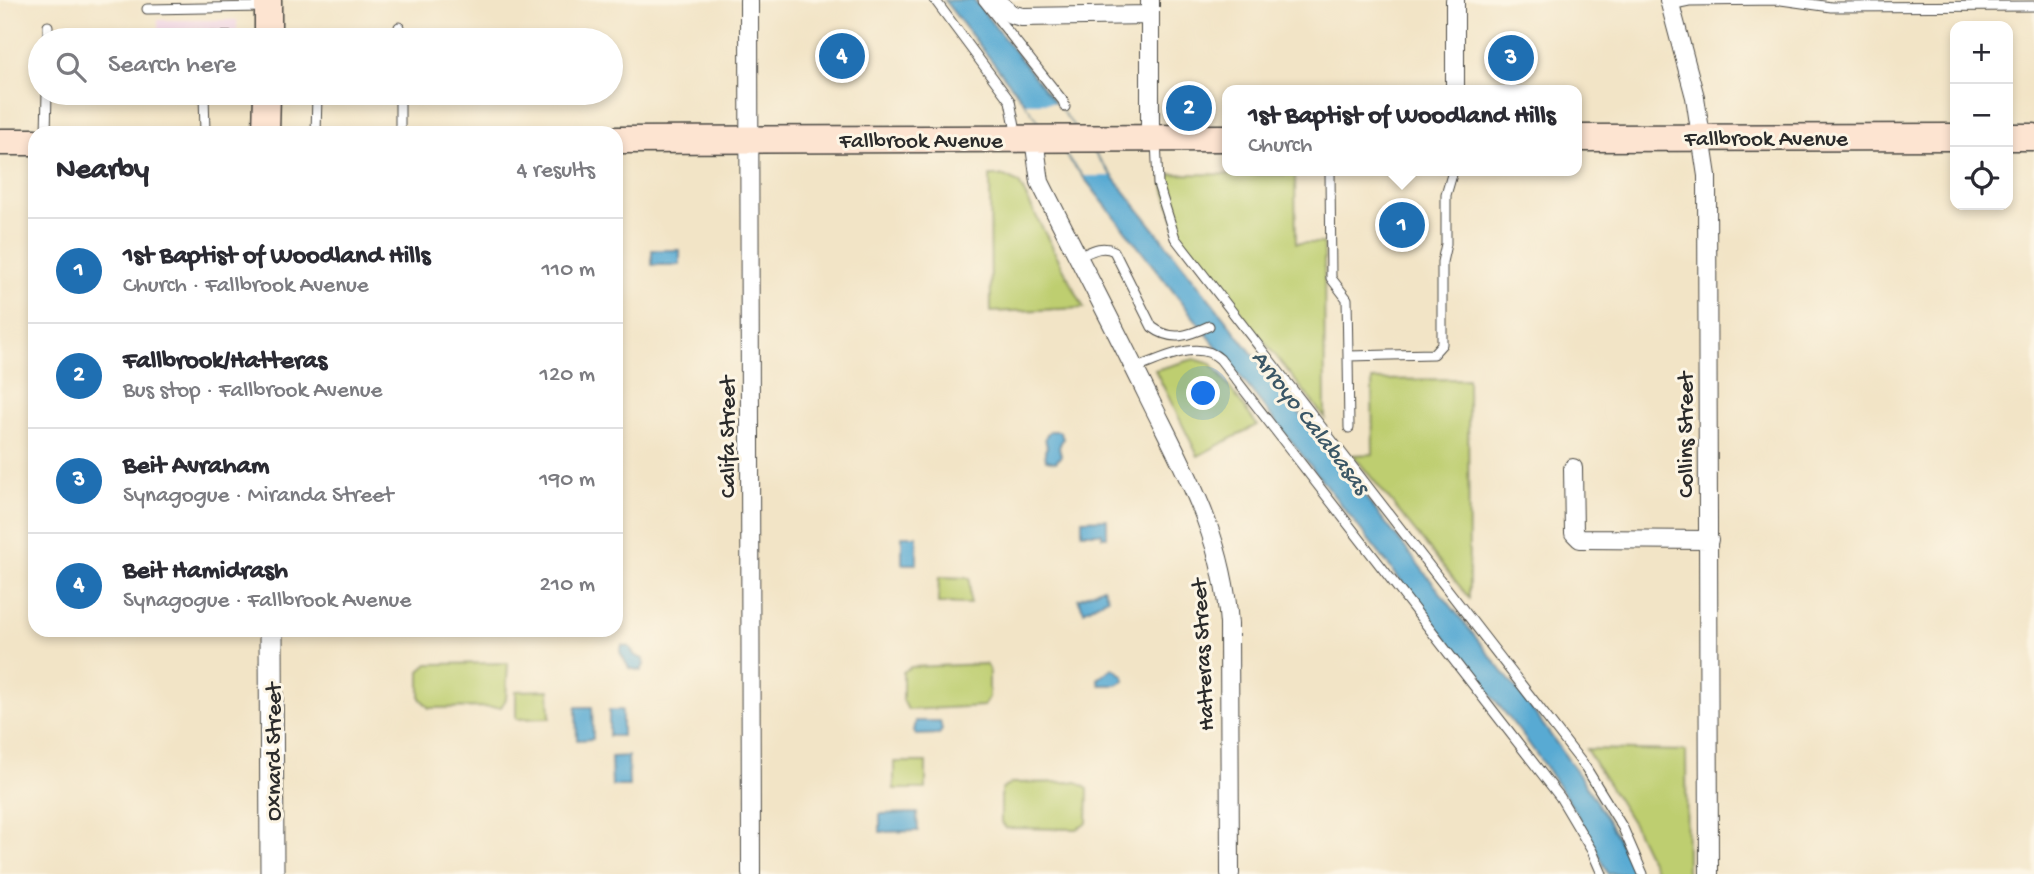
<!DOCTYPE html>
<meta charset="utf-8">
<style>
body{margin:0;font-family:"Gochi Hand",sans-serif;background:#f7f7f7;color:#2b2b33}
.controls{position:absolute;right:21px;top:21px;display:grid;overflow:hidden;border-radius:14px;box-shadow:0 4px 10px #0003}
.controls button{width:63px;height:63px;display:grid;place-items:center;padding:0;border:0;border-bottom:2px solid #e1e1e2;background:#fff;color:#2b2b33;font:35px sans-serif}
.you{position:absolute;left:1204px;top:394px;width:24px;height:24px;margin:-18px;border:5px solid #fff;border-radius:50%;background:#1a73e8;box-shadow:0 0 0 10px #1a73e833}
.badge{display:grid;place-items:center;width:46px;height:46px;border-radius:50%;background:#1f6fb2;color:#fff;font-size:23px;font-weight:700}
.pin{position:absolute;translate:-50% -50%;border:4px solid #fff;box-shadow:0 2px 7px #0006}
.popup{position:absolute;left:1222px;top:85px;width:360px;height:91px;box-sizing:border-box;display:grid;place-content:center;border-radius:14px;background:#fff;filter:drop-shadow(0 2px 5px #0005);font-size:23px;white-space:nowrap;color:#7c7c81}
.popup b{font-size:26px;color:#2b2b33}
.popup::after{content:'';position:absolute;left:50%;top:100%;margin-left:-14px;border:14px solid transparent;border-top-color:#fff}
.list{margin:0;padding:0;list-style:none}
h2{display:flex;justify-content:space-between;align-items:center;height:91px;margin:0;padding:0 28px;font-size:30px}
h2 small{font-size:23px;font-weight:400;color:#7c7c81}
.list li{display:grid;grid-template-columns:46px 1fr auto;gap:21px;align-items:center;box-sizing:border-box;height:105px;padding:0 28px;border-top:2px solid #e1e1e2}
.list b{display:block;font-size:26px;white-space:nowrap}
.list p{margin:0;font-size:23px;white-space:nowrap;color:#7c7c81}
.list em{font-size:23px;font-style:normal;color:#7c7c81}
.icon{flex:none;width:38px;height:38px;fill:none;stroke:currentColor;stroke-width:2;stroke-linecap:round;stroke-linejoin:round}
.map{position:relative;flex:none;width:2034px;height:874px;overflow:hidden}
.search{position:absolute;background:#fff;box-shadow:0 4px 10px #0003;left:28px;top:28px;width:595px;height:77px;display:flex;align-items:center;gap:18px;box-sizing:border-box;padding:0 24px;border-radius:38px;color:#7c7c81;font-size:26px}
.panel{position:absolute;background:#fff;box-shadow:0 4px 10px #0003;left:28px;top:126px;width:595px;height:511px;border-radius:21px}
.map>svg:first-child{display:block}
.built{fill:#efd0e6}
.green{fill:#bece70;stroke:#747c4e;stroke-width:2}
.water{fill:#58aad3;stroke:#426a7f;stroke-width:2}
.pier{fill:#f2e4c6}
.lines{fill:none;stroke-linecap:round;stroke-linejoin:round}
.service-casing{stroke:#494742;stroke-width:11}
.minor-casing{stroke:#494742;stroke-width:20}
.tertiary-casing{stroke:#494742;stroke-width:25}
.secondary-casing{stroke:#494742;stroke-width:29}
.service{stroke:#fff;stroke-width:9}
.minor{stroke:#fff;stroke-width:18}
.tertiary{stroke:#fff;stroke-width:23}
.secondary{stroke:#fde4d1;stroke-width:26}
.labels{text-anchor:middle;stroke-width:6;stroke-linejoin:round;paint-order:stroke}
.street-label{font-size:23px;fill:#2b2b2b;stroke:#fcf5e5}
.water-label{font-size:24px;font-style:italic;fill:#3b5766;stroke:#fcf5e5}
</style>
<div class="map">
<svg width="2034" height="874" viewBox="0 0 2034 874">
<rect width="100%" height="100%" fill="#fcf5e5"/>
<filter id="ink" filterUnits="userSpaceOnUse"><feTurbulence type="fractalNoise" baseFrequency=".0143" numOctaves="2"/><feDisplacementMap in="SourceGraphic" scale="14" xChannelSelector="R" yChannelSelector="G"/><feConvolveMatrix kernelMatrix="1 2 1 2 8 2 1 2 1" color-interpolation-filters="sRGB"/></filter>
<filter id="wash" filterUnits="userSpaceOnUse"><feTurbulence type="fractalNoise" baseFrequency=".00686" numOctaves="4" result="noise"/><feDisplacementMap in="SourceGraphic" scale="28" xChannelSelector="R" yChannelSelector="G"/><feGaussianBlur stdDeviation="1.57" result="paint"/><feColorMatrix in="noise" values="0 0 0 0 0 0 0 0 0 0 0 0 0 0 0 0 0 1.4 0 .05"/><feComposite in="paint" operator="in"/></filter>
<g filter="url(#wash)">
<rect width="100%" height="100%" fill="#f2e4c6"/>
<!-- built -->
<path class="built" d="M158 20H237V40H158Z
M159 93H238V98L159 99Z"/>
<!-- green -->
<path class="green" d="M1172 174 1295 175 1296 243H1324L1325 418 1179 234 1165 191 1163 177Z
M990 176H1004L1019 183 1084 308 991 312Z
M1194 359 1212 364 1257 425 1198 456 1155 370Z
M1468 379 1469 598 1353 455 1373 454 1372 380Z
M939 577 970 578V604L938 603Z
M508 663 506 699 501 707 429 708 420 698V671L428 664Z
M985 664 989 669V697L984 706 908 710 903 700V672L911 667Z
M549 690 550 718 516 719V691Z
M1586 749 1686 751 1687 874H1657L1633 824Z
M894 762H926V789H894Z
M1077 782 1088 789 1087 823 1077 829 1006 828 1001 822V790L1011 783Z"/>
<!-- water -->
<path class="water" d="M944 0H974L1525 700C1566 756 1607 810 1635 874H1608C1587 826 1558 784 1527 741Z
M652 250H680V265H652Z
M1050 431H1059L1063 438 1059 447 1061 456 1056 462 1046 460 1045 451 1047 447C1045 440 1044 436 1050 431Z
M1107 519V537H1102V533H1082V520Z
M902 536H917V564H902Z
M1103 587 1108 598 1084 611 1078 599Z
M622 645 630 647 634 655 643 659 644 665 641 671 629 668 620 652Z
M1113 668 1124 676V681L1117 685H1100L1098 679Z
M576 707H592L593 739 577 740Z
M609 710H622V736H609Z
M916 721H940L942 730 939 734 916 735 914 731Z
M628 756 629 786H612L611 757Z
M917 813 918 831 880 832V814Z"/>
<!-- pier -->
<path class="pier" d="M1025 103H1055L1111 176H1084Z"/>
</g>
<g filter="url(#ink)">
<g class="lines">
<!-- service casing -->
<g class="service-casing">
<path id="service" d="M935 0 1010 101 1017 137
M983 0 1063 101 1065 107
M1670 5 1689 1 1781 0 1831 7 2034 6
M147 9 267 7
M399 27V40
M48 40V26
M181 40V36L266 37
M204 93 205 133
M400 93V133
M46 133 47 93
M316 133 317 96H400
M1156 140 1158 184 1175 238 1586 768 1623 828 1643 874
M1330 171 1331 278 1347 299 1348 356 1433 354 1442 344V262L1446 244V195L1453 171
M1078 257C1090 252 1101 244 1114 251L1152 327C1172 342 1187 336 1209 326
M1348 356 1349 428
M1134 369C1159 360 1198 338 1220 359L1560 797 1592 851 1602 874"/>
</g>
<!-- minor casing -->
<g class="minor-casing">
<path id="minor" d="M749 0 751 874
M995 0 1011 14 1022 17 1150 15
M1150 0V139
M1455 0V90
M1669 0 1695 97 1707 176 1709 874
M1034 139 1040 182C1076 254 1113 324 1148 396 1186 473 1223 536 1229 624L1230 874
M1573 468 1574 533 1580 539 1709 540"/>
</g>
<!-- tertiary casing -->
<g class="tertiary-casing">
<path id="tertiary" d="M271 630 272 874"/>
</g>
<!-- secondary casing -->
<g class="secondary-casing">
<path id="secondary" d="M268 40V0
M266 133 267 93
M2008 137H2034
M1577 138 1955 137
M616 140 1227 138
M0 142H35"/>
</g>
<!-- service -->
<use href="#service" class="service"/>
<!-- minor -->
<use href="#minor" class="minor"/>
<!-- tertiary -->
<use href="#tertiary" class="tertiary"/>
<!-- secondary -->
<use href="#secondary" class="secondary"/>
</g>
</g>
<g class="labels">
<!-- street labels -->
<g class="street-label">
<text x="1766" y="145">Fallbrook Avenue</text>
<text x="921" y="147">Fallbrook Avenue</text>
<text transform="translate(1684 435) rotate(-90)" y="8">Collins Street</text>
<text transform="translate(726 437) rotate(-90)" y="8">Califa Street</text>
<text transform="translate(1201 655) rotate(-93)" y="8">Hatteras Street</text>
<text transform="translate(272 752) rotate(-90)" y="8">Oxnard Street</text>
</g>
<!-- water labels -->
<g class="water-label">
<text transform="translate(1312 421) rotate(52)" y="8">Arroyo Calabasas</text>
</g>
</g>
</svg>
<div class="controls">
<button>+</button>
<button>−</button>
<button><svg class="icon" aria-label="locate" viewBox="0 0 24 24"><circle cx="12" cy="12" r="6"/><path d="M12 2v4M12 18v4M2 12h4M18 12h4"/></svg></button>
</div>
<div class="you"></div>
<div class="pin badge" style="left:1402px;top:225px">1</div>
<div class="popup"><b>1st Baptist of Woodland Hills</b>Church</div>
<div class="pin badge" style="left:1189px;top:108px">2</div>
<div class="pin badge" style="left:1511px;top:58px">3</div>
<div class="pin badge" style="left:842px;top:56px">4</div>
<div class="search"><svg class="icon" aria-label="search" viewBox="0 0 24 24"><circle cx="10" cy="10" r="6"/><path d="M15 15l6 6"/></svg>Search here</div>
<section class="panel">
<h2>Nearby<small>4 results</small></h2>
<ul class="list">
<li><span class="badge">1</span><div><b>1st Baptist of Woodland Hills</b><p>Church · Fallbrook Avenue</p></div><em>110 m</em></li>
<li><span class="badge">2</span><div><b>Fallbrook/Hatteras</b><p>Bus stop · Fallbrook Avenue</p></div><em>120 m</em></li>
<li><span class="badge">3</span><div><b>Beit Avraham</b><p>Synagogue · Miranda Street</p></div><em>190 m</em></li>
<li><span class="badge">4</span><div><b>Beit Hamidrash</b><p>Synagogue · Fallbrook Avenue</p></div><em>210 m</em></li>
</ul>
</section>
</div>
